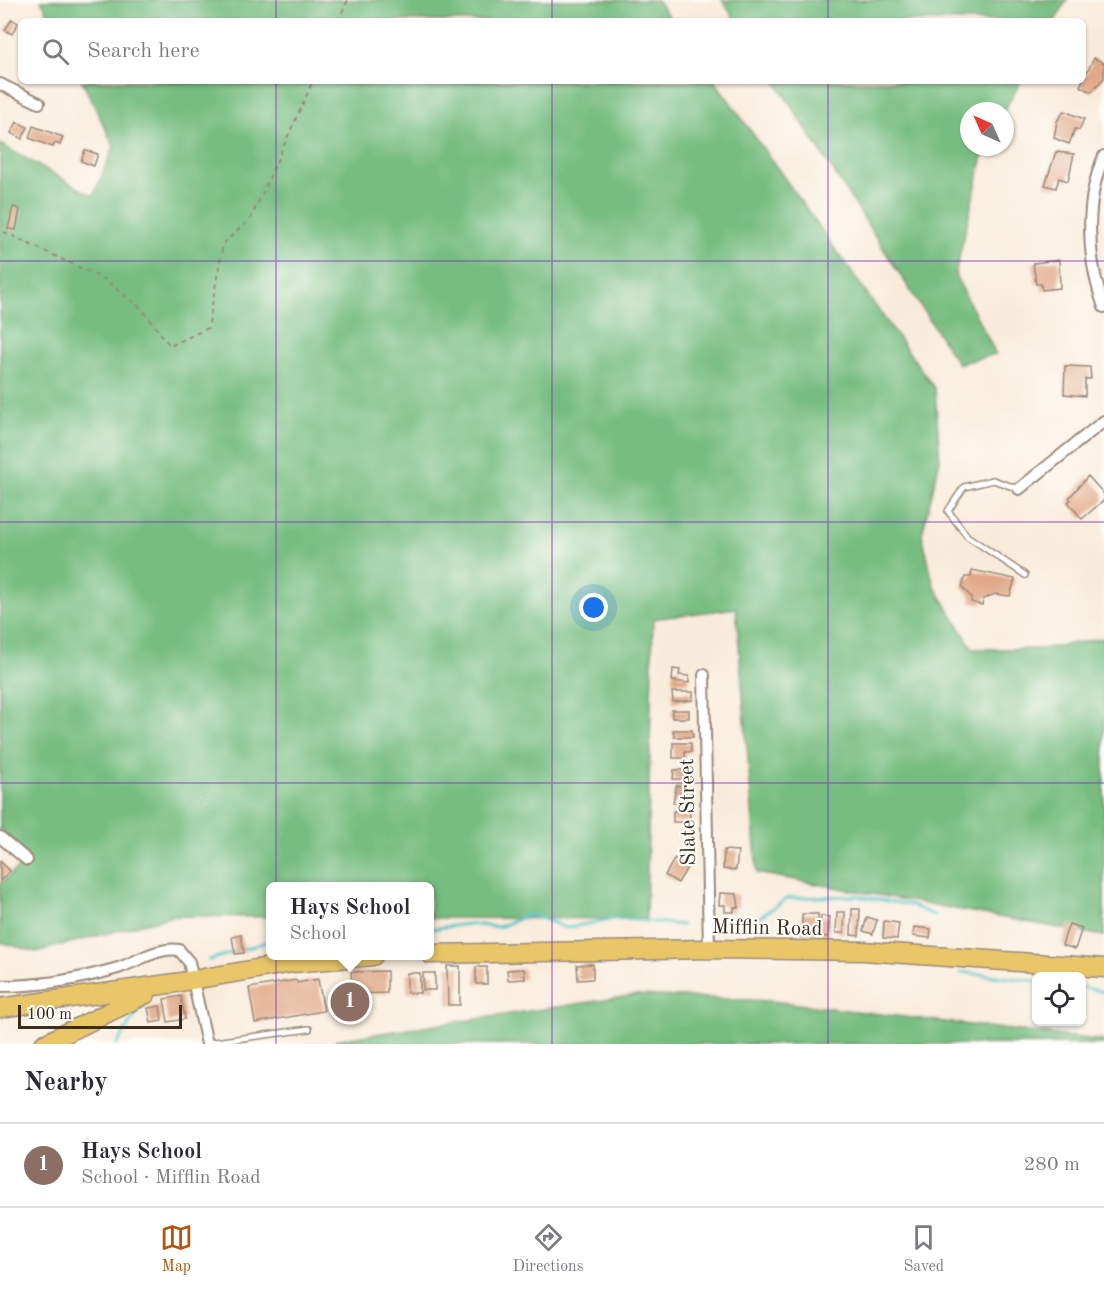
<!DOCTYPE html>
<meta charset="utf-8">
<style>
body{margin:0;font-family:"Old Standard TT",serif;background:#f7f7f7;color:#2b2b33}
.controls{position:absolute;right:18px;bottom:18px;display:grid;overflow:hidden;border-radius:9px;box-shadow:0 2px 4px #0004}
.controls button{width:54px;height:54px;display:grid;place-items:center;padding:0;border:0;border-bottom:2px solid #e1e1e2;background:#fff;color:#2b2b33;font:30px sans-serif}
.compass{position:absolute;left:960px;top:102px;width:54px;height:54px;border-radius:50%;background:#fff;box-shadow:0 2px 4px #0004;rotate:315deg}
.scale{position:absolute;left:18px;bottom:15px;width:164px;box-sizing:border-box;padding-left:6px;border:3px solid #3b2a1e;border-top:0;font-size:16px;line-height:21px;white-space:nowrap;color:#3b2a1e;-webkit-text-stroke:4px #fdfcf7;paint-order:stroke}
.you{position:absolute;left:594px;top:608px;width:21px;height:21px;margin:-15px;border:4px solid #fff;border-radius:50%;background:#1a73e8;box-shadow:0 0 0 9px #1a73e833}
.badge{display:grid;place-items:center;width:39px;height:39px;border-radius:50%;background:#b45309;color:#fff;font-size:20px;font-weight:700}
.pin{position:absolute;translate:-50% -50%;border:3px solid #fff;box-shadow:0 2px 6px #0006}
.popup{position:absolute;left:266px;top:882px;width:168px;height:78px;box-sizing:border-box;display:grid;place-content:center;border-radius:9px;background:#fff;filter:drop-shadow(0 2px 4px #0005);font-size:20px;white-space:nowrap;color:#7c7c81}
.popup b{font-size:22px;color:#2b2b33}
.popup::after{content:'';position:absolute;left:50%;top:100%;margin-left:-12px;border:12px solid transparent;border-top-color:#fff}
.list{margin:0;padding:0;list-style:none}
h2{display:flex;justify-content:space-between;align-items:center;height:78px;margin:0;padding:0 24px;font-size:26px}
h2 small{font-size:20px;font-weight:400;color:#7c7c81}
.list li{display:grid;grid-template-columns:39px 1fr auto;gap:18px;align-items:center;box-sizing:border-box;height:84px;padding:0 24px;border-top:2px solid #e1e1e2}
.list b{display:block;font-size:22px;white-space:nowrap}
.list p{margin:0;font-size:20px;white-space:nowrap;color:#7c7c81}
.list em{font-size:20px;font-style:normal;color:#7c7c81}
.icon{flex:none;width:33px;height:33px;fill:none;stroke:currentColor;stroke-width:2;stroke-linecap:round;stroke-linejoin:round}
.map{position:relative;flex:none;width:1104px;height:1044px;overflow:hidden}
.search{position:absolute;background:#fff;box-shadow:0 2px 4px #0004;left:18px;right:18px;top:18px;height:66px;display:flex;align-items:center;gap:15px;box-sizing:border-box;padding:0 21px;border-radius:9px;color:#7c7c81;font-size:22px}
.sheet{height:162px;background:#fff}
nav{display:flex;justify-content:space-around;align-items:center;box-sizing:border-box;height:84px;border-top:2px solid #e1e1e2;background:#fff;font-size:16px;color:#7c7c81}
nav a{display:grid;justify-items:center;gap:3px}
nav .on{color:#b45309}
.map>svg:first-child{display:block}
.forest{fill:#77bd81;stroke:#597450;stroke-width:1.5}
.lines{fill:none;stroke-linecap:round;stroke-linejoin:round}
.stream{stroke:#56c3cc;stroke-width:3}
.building{fill:#e1a987}
.service-casing{stroke:#9a8a7c;stroke-width:8}
.minor-casing{stroke:#9a8a7c;stroke-width:14}
.primary-casing{stroke:#9a8a7c;stroke-width:21}
.path{stroke:#9a8a7c;stroke-width:2;stroke-dasharray:4.5 4.5;stroke-linecap:butt}
.service{stroke:#fff;stroke-width:5}
.minor{stroke:#fff;stroke-width:10}
.primary{stroke:#e9c769;stroke-width:18}
.grid{fill:none;stroke:#7b2cbf;stroke-width:1.5;stroke-opacity:0.55}
.labels{text-anchor:middle;stroke-width:4.5;stroke-linejoin:round;paint-order:stroke}
.street-label{font-size:21px;fill:#3b2a1e;stroke:#fdfcf7}
</style>
<div class="map">
<svg width="1104" height="1044" viewBox="0 0 1104 1044">
<rect width="100%" height="100%" fill="#fdfcf7"/>
<filter id="ink" filterUnits="userSpaceOnUse"><feTurbulence type="fractalNoise" baseFrequency=".0167" numOctaves="2"/><feDisplacementMap in="SourceGraphic" scale="12" xChannelSelector="R" yChannelSelector="G"/><feConvolveMatrix kernelMatrix="1 2 1 2 8 2 1 2 1" color-interpolation-filters="sRGB"/></filter>
<filter id="wash" filterUnits="userSpaceOnUse"><feTurbulence type="fractalNoise" baseFrequency=".008" numOctaves="4" result="noise"/><feDisplacementMap in="SourceGraphic" scale="24" xChannelSelector="R" yChannelSelector="G"/><feGaussianBlur stdDeviation="1.35" result="paint"/><feColorMatrix in="noise" values="0 0 0 0 0 0 0 0 0 0 0 0 0 0 0 0 0 1.4 0 .05"/><feComposite in="paint" operator="in"/></filter>
<g filter="url(#wash)">
<rect width="100%" height="100%" fill="#f9ebda"/>
<!-- forest -->
<path class="forest" d="M41 0H657L672 21H52Z
M722 0H1067L1055 21H736Z
M82 81H715L935 389 940 460 922 534 934 586 973 649H1041L1104 638V936L757 873 736 608 653 619 646 919 430 918V886H270V917L173 916 36 952 0 942V884L26 860 0 837V144L93 196 114 146Z
M775 81H1021L1004 111H969V147H985L955 275 996 354 958 364Z
M637 995 772 1001 1104 1041V1044H336V1040Z"/>
<g class="lines">
<!-- stream -->
<path class="stream" d="M743 928 788 898 857 896 911 905 935 916
M430 929 468 924 499 927 531 914 566 928 618 918 682 925
M209 960 270 941
M961 972 1036 981
M1082 987 1104 992
M117 1044 133 1018 146 1003"/>
</g>
<g id="blocks">
<!-- building -->
<path class="building" d="M12 19 18 23 12 34 5 30Z
M1094 58 1104 63V78L1091 92 1080 86Z
M1064 111 1084 119 1079 130 1075 129 1069 144 1054 138 1057 121Z
M17 122 28 127 22 139 11 133Z
M33 126 63 137 60 145 55 143 53 147 29 138Z
M85 150 98 154 94 166 81 161Z
M1056 152 1074 154 1068 181 1059 178 1056 188 1045 185Z
M13 207 20 209 16 230 8 229Z
M1059 260 1060 288 1042 290 1041 284H1036L1033 263Z
M1065 366 1090 367 1091 379H1085V396L1064 394Z
M1088 476 1104 494V500L1082 519 1068 502 1071 500 1069 498Z
M972 570 1015 579 1010 596 995 594 983 599 982 605 971 602V597L962 587 965 577H971Z
M673 669 680 670 679 675 689 676V683L672 681Z
M672 692H693V700L673 702Z
M672 710H689V718H672Z
M673 730H692L693 737H674Z
M673 743H691V752H685V758H673Z
M674 770H690V779H673Z
M676 786H683L684 795H690L691 802 673 803Z
M673 811H690V822H673Z
M724 850 738 851 736 870 723 869Z
M675 858 688 866 678 883 665 875Z
M0 861 10 871 0 881Z
M720 893 737 894 739 908 734 907V912H725V905H719Z
M852 909H860L859 936 851 935Z
M837 912H845L844 933H836Z
M802 914H818V934H802Z
M821 916 830 917 828 937 819 936Z
M867 917 877 920 873 934 863 931Z
M884 921 899 923 897 939 883 938Z
M1069 924 1082 928 1075 949 1062 945Z
M914 927 931 929 930 938 913 936Z
M241 935 244 953 235 954 232 937Z
M593 964V979L578 980 577 965Z
M447 966H460V1005H448Z
M476 967H487V984H476Z
M524 969 525 979 508 980 507 970Z
M387 971V993L352 994 351 972Z
M407 973H420V993H407Z
M423 973H435V990H423Z
M318 979 324 1011 255 1023 249 988 296 980 297 983Z
M181 996 185 1019 168 1022 164 999Z
M160 1006 162 1021 151 1023 148 1008Z"/>
</g>
</g>
<g filter="url(#ink)">
<use href="#blocks" fill-opacity="0" stroke="#9a8a7c" stroke-width="1.5"/>
<g class="lines">
<!-- service casing -->
<g class="service-casing">
<path id="service" d="M1019 489 993 480 964 487 948 511 967 536 1025 575
M207 1043 309 1029"/>
</g>
<!-- minor casing -->
<g class="minor-casing">
<path id="minor" d="M0 84 39 103
M1104 156C1084 202 1087 260 1104 307
M1019 489 1104 421
M704 675 709 949
M0 837 27 860
M0 986C39 986 81 979 118 968 139 961 157 947 179 950L189 962 207 1044"/>
</g>
<!-- primary casing -->
<g class="primary-casing">
<path id="primary" d="M430 954 709 949 863 951 1104 968
M0 1008 175 983 292 963 373 956
M44 1044 146 994"/>
</g>
<!-- path -->
<path class="path" d="M338 21 348 0
M4 232 104 279 142 309 170 346 208 328 223 244 251 218 313 81"/>
<!-- service -->
<use href="#service" class="service"/>
<!-- minor -->
<use href="#minor" class="minor"/>
<!-- primary -->
<use href="#primary" class="primary"/>
</g>
</g>
<!-- grid -->
<path class="grid" d="M276 0V21M552 0V21M828 0V21M276 81V1044M552 81V1044M828 81V1044M0 261H1104M0 522H1104M0 783H1104"/>
<g class="labels">
<!-- street labels -->
<g class="street-label">
<text transform="translate(687 812) rotate(-91)" y="7">Slate Street</text>
<text transform="translate(767 927) rotate(1)" y="7">Mifflin Road</text>
</g>
</g>
</svg>
<div class="controls">
<button><svg class="icon" aria-label="locate" viewBox="0 0 24 24"><circle cx="12" cy="12" r="6"/><path d="M12 2v4M12 18v4M2 12h4M18 12h4"/></svg></button>
</div>
<svg class="compass" viewBox="-18 -18 36 36"><path d="M0-13l5 13h-10z" fill="#e53935"/><path d="M0 13l5-13h-10z" fill="#7c7c81"/></svg>
<div class="scale">100 m</div>
<div class="you"></div>
<div class="pin badge" style="left:350px;top:1002px;background:#8d6e63">1</div>
<div class="popup"><b>Hays School</b>School</div>
<div class="search"><svg class="icon" aria-label="search" viewBox="0 0 24 24"><circle cx="10" cy="10" r="6"/><path d="M15 15l6 6"/></svg>Search here</div>
</div>
<section class="sheet">
<h2>Nearby<small></small></h2>
<ul class="list">
<li><span class="badge" style="background:#8d6e63">1</span><div><b>Hays School</b><p>School · Mifflin Road</p></div><em>280 m</em></li>
</ul>
</section>
<nav>
<a class="on"><svg class="icon" aria-label="map" viewBox="0 0 24 24"><path d="M3 6l6-2 6 2 6-2v14l-6 2-6-2-6 2zM9 4v14M15 6v14"/></svg>Map</a>
<a><svg class="icon" aria-label="directions" viewBox="0 0 24 24"><path d="M12 3l9 9-9 9-9-9zM9 14v-3h6M13 9l2 2-2 2"/></svg>Directions</a>
<a><svg class="icon" aria-label="saved" viewBox="0 0 24 24"><path d="M7 4h10v16l-5-4-5 4z"/></svg>Saved</a>
</nav>
